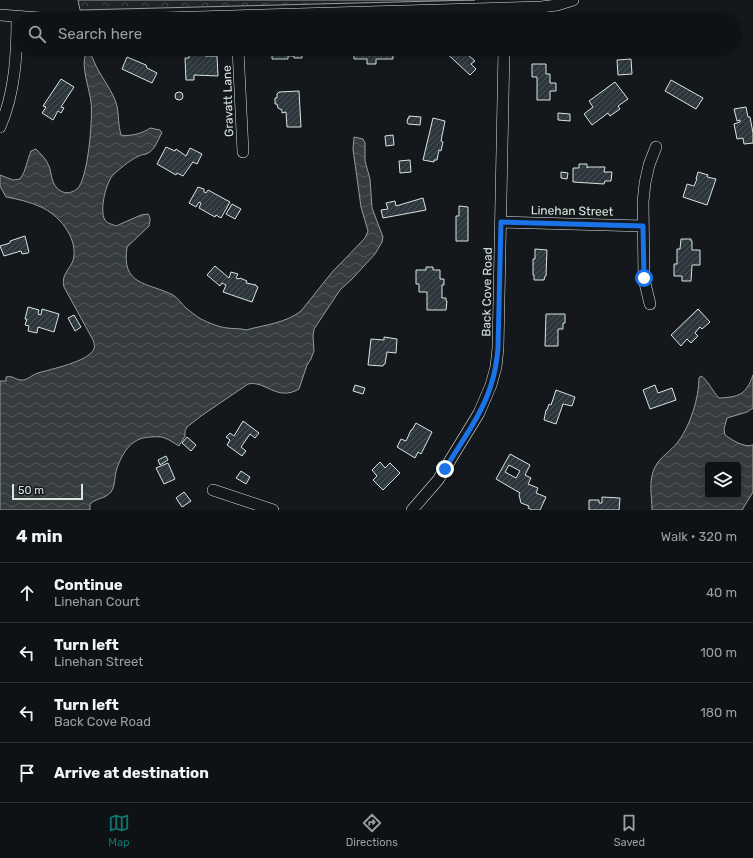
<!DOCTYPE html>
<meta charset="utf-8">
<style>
body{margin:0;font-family:Rubik,sans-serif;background:#1d2022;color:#f1f3f6}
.controls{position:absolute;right:12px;bottom:12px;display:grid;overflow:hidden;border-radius:4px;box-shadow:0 2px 6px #0003}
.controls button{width:36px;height:36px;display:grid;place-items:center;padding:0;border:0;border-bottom:1px solid #2f3234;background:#0f1215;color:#f1f3f6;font:20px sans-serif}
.scale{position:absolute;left:12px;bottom:10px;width:71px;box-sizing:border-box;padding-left:4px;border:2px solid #d8e6dc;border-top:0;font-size:11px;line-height:14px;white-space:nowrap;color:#d8e6dc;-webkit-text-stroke:3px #14181c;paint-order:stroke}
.stop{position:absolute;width:12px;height:12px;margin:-9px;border:3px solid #1a73e8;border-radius:50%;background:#fff}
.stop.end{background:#1a73e8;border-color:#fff;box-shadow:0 1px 4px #0008}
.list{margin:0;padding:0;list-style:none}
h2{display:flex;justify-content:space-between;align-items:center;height:52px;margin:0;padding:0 16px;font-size:17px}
h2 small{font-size:13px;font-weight:400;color:#9b9ea0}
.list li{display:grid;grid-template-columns:26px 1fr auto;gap:12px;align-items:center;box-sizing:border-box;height:60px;padding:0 16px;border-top:1px solid #2f3234}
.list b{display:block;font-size:15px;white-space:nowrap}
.list p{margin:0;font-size:13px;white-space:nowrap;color:#9b9ea0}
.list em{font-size:13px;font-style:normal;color:#9b9ea0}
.icon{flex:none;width:22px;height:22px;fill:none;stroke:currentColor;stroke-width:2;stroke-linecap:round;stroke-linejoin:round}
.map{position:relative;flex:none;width:753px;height:510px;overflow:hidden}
.search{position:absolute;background:#0f1215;box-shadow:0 2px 6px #0003;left:12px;right:12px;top:12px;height:44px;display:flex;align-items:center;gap:10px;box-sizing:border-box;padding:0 14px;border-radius:22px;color:#9b9ea0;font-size:15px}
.sheet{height:292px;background:#0f1215}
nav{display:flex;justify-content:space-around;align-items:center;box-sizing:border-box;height:56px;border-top:1px solid #2f3234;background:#0f1215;font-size:11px;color:#9b9ea0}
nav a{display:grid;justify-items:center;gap:2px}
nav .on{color:#0f766e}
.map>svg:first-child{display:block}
.park{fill:url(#park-crowns);stroke:#939e99}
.water{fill:url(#water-waves);stroke:#939e99;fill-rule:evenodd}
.building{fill:url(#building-hatch);stroke:#d8e6dc;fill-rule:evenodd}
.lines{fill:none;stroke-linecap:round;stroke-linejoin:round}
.minor-casing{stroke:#d8e6dc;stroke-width:12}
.minor{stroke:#14181c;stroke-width:11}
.route{stroke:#1a73e8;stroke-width:5}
.labels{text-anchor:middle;stroke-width:3;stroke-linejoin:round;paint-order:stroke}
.street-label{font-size:12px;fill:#d8e6dc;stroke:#14181c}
</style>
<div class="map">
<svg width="753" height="510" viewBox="0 0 753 510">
<defs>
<pattern id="park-crowns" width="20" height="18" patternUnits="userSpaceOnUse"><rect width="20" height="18" fill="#202428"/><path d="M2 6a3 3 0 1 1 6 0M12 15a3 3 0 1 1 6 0" fill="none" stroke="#404447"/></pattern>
<pattern id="water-waves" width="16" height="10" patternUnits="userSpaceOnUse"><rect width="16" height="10" fill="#363b3e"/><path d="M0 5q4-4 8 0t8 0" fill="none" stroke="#525759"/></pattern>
<pattern id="building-hatch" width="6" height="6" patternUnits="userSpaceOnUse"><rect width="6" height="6" fill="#2c363c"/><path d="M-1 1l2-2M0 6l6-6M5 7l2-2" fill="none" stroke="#4a5358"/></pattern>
</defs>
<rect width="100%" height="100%" fill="#14181c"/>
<!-- park -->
<path class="park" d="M78 0H475L80 10Z"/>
<!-- water -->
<path class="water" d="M86 54 91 55C93 58 94 62 96 66 103 80 113 91 117 106 119 116 118 125 121 135 129 137 144 133 150 128L160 130 162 133C158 139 155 150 148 153 146 155 142 154 139 156 130 160 122 167 114 174 106 181 99 211 105 220 108 224 112 224 116 226L141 215 148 214C151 218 150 221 149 226L127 247C121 286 147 282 173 295 178 298 182 304 186 308 191 312 196 316 201 319 209 323 219 327 227 328 234 329 239 328 246 330 264 325 286 323 301 311L333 271 343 261 365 238 368 231 361 207 353 149 354 137 363 139 365 143V161L370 179 372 208 383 237 382 242 375 254 352 279 340 290 314 329 313 336 314 351 311 359 307 365 299 389C277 402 265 380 248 384L201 416 187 427 185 431V436L179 446C174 443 170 440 165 438 160 436 156 437 150 437 131 438 123 452 117 468 114 477 116 484 111 492 105 499 96 498 90 504V510H0V381H6V377C13 375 15 380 21 380 27 381 33 374 38 373 51 369 88 362 94 349 95 346 94 343 93 340L64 287C60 273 73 268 74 256 76 236 59 215 41 207 30 202 18 199 6 197L0 186V175L13 180 20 179C26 171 27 160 31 151L36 149C41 154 46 159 49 166 52 174 51 183 58 189 64 194 70 194 77 189 88 180 93 118 91 102 90 91 80 64 86 54Z
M753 375V408L747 412 727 418 724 429 725 435C732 440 744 448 753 445V492L742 510H652C652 495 648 481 655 467 660 457 671 451 678 442 690 426 699 398 699 378L701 376C707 379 713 392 719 398 739 397 746 395 753 375ZM708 465H738V495H708Z"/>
<!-- building -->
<path class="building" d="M272 49H309V55H302V58H294V56H288V59H272Z
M354 49H393V59H376V64H367V59H354Z
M442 49H461L475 61 471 64 476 69 470 75Z
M189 52H205V56H217L218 76 194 75V80H186L185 58H189Z
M127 57 146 65 147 68 157 73 152 83 122 69Z
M631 59 632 74 618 75 617 60Z
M532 64H546V74H550V83H556V91H550V100H537V77H532Z
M61 79 74 87 61 107 64 108 61 113 58 111 53 120 42 113 46 107 43 106Z
M671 80 703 98 696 109 665 91Z
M615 82 628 99 618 106 620 109 610 116 608 113 592 125 584 114 593 107 589 101Z
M299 91 301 127H287L286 112 282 113V110L278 108 277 104H275V98H277V94L279 92Z
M175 96a4 4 0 1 1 8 0a4 4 0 1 1-8 0Z
M746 107 748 117H750L753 133V143L744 144 743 138 737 139 734 124 740 122V120L737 121 734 109Z
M558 113 570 114V121L558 120Z
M409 116 421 117 420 125 408 124 407 122 408 118H409Z
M433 118 445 121 441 141 443 142 441 151 439 150 437 160H434V162L423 160Z
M393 135 394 145 386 146 385 136Z
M166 147 175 151 176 149 186 156 190 148 202 154 197 164 193 162 183 176 177 173 176 175 157 164Z
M410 160 411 172 400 173 399 161Z
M579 164H587V168L588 167H605L604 172H612L611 181H605L604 184 573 182V168H579Z
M561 172 568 173 567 179 561 178Z
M698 172 708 175 707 177 716 179 707 205 683 197 687 184 694 186 697 179H696Z
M198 187 204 189V192L206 193 208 190 230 202 221 218 216 215 215 217 199 208 201 203 199 202 196 207 189 203Z
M423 198 426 210 383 218 381 210 388 209 386 203 395 201 396 206Z
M232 204 241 209 235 219 226 214Z
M459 206 468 207V241H456V216H459Z
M25 236 29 252 28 253 22 254 21 251 4 256 0 246 10 243V241Z
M681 239H691V241H692V250H700V265H692L691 281H682V276H674V264H677V249H680Z
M535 249 547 250 546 276H545L544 280H534V275H533V259H535Z
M215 266 229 278 231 272 238 274 236 278 239 279 240 278 247 281 246 283 256 285V286L258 287 252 302 223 292 226 285 222 283 220 286 207 275Z
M426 267H433V270H440V279H444V285H442V298H446V301H447L446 310H427V292H419V284H416V270H426Z
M28 307 39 310 38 314 41 315 42 309 59 314 54 332 38 327 37 333 28 331 29 326 25 325 27 319H25Z
M698 309 710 322 702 329 700 327 695 333 698 336 691 343 687 339 681 346 671 335Z
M546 314H565V323H563V329H558V346H545Z
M74 315 81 327 75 331 68 318Z
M384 337 397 339 396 353 387 352 385 364H384L383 366 368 365 371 339 384 340Z
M355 385 365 388 363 394 353 391Z
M655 385 658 393 672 388 676 400 650 409 643 390Z
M556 390 575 397 572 406 563 404 556 424 544 420 546 410H547L549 404 551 405Z
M243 421 259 433 255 438 250 434 241 447 246 451 242 456 227 445 230 440 226 437 230 433 234 436Z
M416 423 432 432 421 454 418 452 415 458 397 447 401 439 406 441 411 430H412Z
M187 437 196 445 191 451 182 443Z
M510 454 530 465 525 475 531 478 528 484 538 488 536 493 546 497 540 510H532L528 508 529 506 521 503 519 495 520 493 496 479ZM509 465 520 471 516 478 505 472Z
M166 456 168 460 160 465 158 460Z
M380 462 385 468 390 463 400 473 383 490 373 480 377 476 372 470Z
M168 463 175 479 164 484 156 468Z
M241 471 250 477 246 484 236 478Z
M184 492 191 501 182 507 176 498Z
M602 497 620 498 619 510H589V500H599V503H602Z"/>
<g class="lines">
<!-- minor casing -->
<g class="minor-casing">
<path id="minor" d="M0 15 40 18H164L541 7 557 5 573 0
M505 19V8
M238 49 243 152
M0 127C15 93 17 54 17 17
M501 222 643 226
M650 304 644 279 643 202 645 183 649 165 656 147
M213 490 273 510
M412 510 438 480 479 413 491 385 496 367 498 348 504 49"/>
</g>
<!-- minor -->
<use href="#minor" class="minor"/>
</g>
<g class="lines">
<!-- route -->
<path class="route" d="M445 469C461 442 482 415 491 385 495 373 497 360 498 348L501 222 643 226 644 278"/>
</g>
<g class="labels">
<!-- street labels -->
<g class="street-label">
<text transform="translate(228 101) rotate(-92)" y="4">Gravatt Lane</text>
<text transform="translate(572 211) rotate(1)" y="4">Linehan Street</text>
<text transform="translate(487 292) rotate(-89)" y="4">Back Cove Road</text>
</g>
</g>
</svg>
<div class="controls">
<button><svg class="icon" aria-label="layers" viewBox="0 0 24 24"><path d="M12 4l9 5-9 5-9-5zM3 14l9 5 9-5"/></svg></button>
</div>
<div class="scale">50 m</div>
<div class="stop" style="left:644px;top:278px"></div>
<div class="stop end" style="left:445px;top:469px"></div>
<div class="search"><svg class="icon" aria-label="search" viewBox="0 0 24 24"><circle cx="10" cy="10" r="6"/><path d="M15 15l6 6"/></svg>Search here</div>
</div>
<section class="sheet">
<h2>4 min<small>Walk · 320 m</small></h2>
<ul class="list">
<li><svg class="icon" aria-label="ahead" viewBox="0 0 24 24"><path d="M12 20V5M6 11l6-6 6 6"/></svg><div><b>Continue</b><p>Linehan Court</p></div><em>40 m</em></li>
<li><svg class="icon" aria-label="left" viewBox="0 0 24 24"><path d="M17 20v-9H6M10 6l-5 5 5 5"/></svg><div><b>Turn left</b><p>Linehan Street</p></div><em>100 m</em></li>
<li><svg class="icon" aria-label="left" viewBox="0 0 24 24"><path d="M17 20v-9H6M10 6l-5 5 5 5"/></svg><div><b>Turn left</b><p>Back Cove Road</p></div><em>180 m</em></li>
<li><svg class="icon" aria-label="arrive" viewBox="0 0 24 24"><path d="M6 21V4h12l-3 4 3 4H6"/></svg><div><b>Arrive at destination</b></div></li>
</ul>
</section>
<nav>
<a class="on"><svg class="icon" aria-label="map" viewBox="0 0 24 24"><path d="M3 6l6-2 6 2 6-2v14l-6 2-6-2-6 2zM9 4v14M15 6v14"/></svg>Map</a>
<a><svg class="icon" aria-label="directions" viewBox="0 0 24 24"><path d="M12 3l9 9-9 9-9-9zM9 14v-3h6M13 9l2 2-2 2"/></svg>Directions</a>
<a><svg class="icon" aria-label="saved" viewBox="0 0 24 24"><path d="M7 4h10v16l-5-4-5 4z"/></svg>Saved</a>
</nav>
